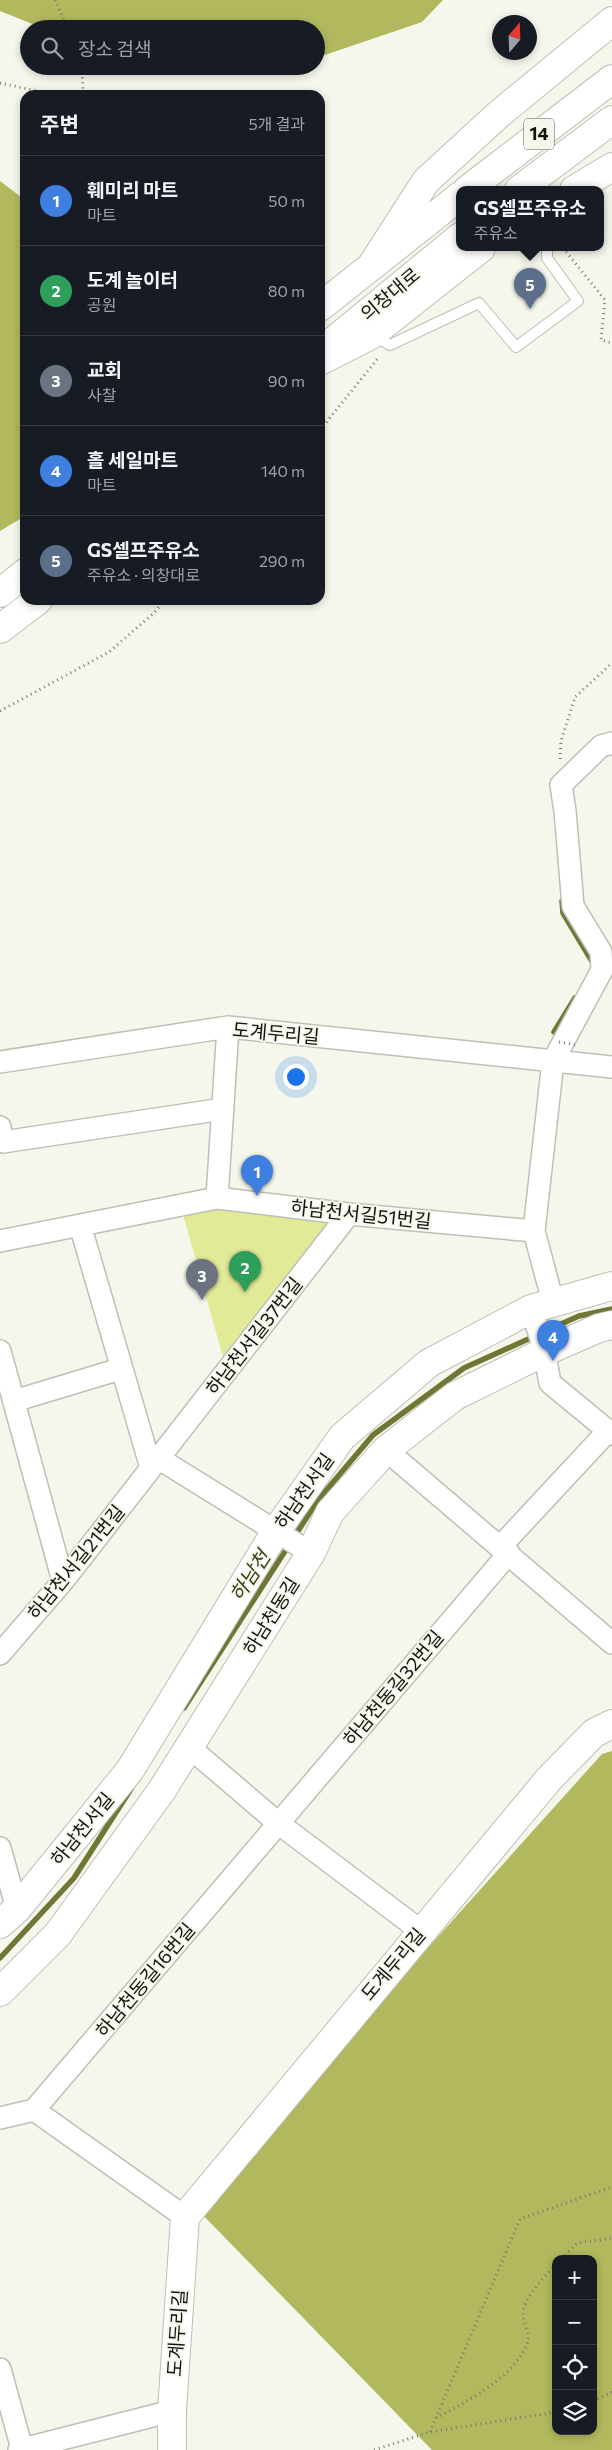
<!DOCTYPE html>
<html lang="ko">
<meta charset="utf-8">
<style>
body{margin:0;font-family:Commissioner,"Noto Sans KR",sans-serif;background:#20242c;color:#f1f3f6}
.controls{position:absolute;right:15px;bottom:15px;display:grid;overflow:hidden;border-radius:10px;box-shadow:0 2px 8px #0003}
.controls button{width:45px;height:45px;display:grid;place-items:center;padding:0;border:0;border-bottom:1px solid #363941;background:#171b24;color:#f1f3f6;font:25px sans-serif}
.compass{position:absolute;left:492px;top:15px;width:45px;height:45px;border-radius:50%;background:#171b24;box-shadow:0 2px 8px #0003;rotate:19deg}
.you{position:absolute;left:295px;top:1076px;width:18px;height:18px;margin:-12px;border:4px solid #fff;border-radius:50%;background:#1a73e8;box-shadow:0 0 0 8px #1a73e833}
.badge{display:grid;place-items:center;width:32px;height:32px;border-radius:50%;background:#1a73e8;color:#fff;font-size:16px;font-weight:700}
.pin{position:absolute;translate:-50% -41px;filter:drop-shadow(0 1px 2px #0008)}
.pin::after{content:'';position:absolute;top:26px;width:18px;height:15px;background:inherit;clip-path:polygon(0 0,100% 0,50% 100%)}
.popup{position:absolute;left:456px;top:186px;width:148px;height:65px;box-sizing:border-box;display:grid;place-content:center;border-radius:10px;background:#171b24;filter:drop-shadow(0 1px 4px #0005);font-size:16px;white-space:nowrap;color:#9ea1a6}
.popup b{font-size:19px;color:#f1f3f6}
.popup::after{content:'';position:absolute;left:50%;top:100%;margin-left:-10px;border:10px solid transparent;border-top-color:#171b24}
.list{margin:0;padding:0;list-style:none}
h2{display:flex;justify-content:space-between;align-items:center;height:65px;margin:0;padding:0 20px;font-size:21px}
h2 small{font-size:16px;font-weight:400;color:#9ea1a6}
.list li{display:grid;grid-template-columns:32px 1fr auto;gap:15px;align-items:center;box-sizing:border-box;height:90px;padding:0 20px;border-top:1px solid #363941}
.list b{display:block;font-size:19px;white-space:nowrap}
.list p{margin:0;font-size:16px;white-space:nowrap;color:#9ea1a6}
.list em{font-size:16px;font-style:normal;color:#9ea1a6}
.icon{flex:none;width:28px;height:28px;fill:none;stroke:currentColor;stroke-width:2;stroke-linecap:round;stroke-linejoin:round}
.map{position:relative;flex:none;width:612px;height:2450px;overflow:hidden}
.search{position:absolute;background:#171b24;box-shadow:0 2px 8px #0003;left:20px;top:20px;width:305px;height:55px;display:flex;align-items:center;gap:12px;box-sizing:border-box;padding:0 18px;border-radius:28px;color:#9ea1a6;font-size:19px}
.panel{position:absolute;background:#171b24;box-shadow:0 2px 8px #0003;left:20px;top:90px;width:305px;height:515px;border-radius:15px}
.map>svg:first-child{display:block}
.green{fill:#e2ea98}
.forest{fill:#b1b85d;fill-rule:evenodd}
.lines{fill:none;stroke-linecap:round;stroke-linejoin:round}
.stream{stroke:#717635;stroke-width:5.5}
.lane-casing{stroke:#bebfb5;stroke-width:12}
.street-casing{stroke:#bebfb5;stroke-width:24}
.secondary-casing{stroke:#bebfb5;stroke-width:30}
.highway-casing{stroke:#bebfb5;stroke-width:30}
.path{stroke:#7a7b74;stroke-width:3;stroke-dasharray:1 4;stroke-linecap:butt}
.lane{stroke:#fff;stroke-width:10}
.street{stroke:#fff;stroke-width:21}
.secondary{stroke:#fff;stroke-width:28}
.highway{stroke:#fff;stroke-width:28}
.path-bridge{stroke:#7a7b74;stroke-width:3;stroke-dasharray:1 4;stroke-linecap:butt}
.labels{text-anchor:middle;stroke-width:4;stroke-linejoin:round;paint-order:stroke}
.shield{fill:#f5f7ec;stroke:#575852;stroke-width:1}
.shield-label{font-size:18px;font-weight:bold;fill:#131410}
.street-label{font-size:19px;fill:#131410;stroke:#f5f7ec}
.water-label{font-size:20px;font-style:italic;fill:#3b3e18;stroke:#f5f7ec}
</style>
<div class="map">
<svg width="612" height="2450" viewBox="0 0 612 2450">
<rect width="100%" height="100%" fill="#f5f7ec"/>
<!-- green -->
<path class="green" d="M218 1200 346 1215 226 1368 181 1207Z"/>
<!-- forest -->
<path class="forest" d="M0 0H443L422 22 316 58V29H45L0 11Z
M0 181 25 200V516L0 531Z
M612 1751V2450H432L195 2207 602 1754ZM556 2259H593V2431H556Z"/>
<g class="lines">
<!-- stream -->
<path class="stream" d="M562 901 563 913 593 963
M554 1032 575 998
M543 1332 579 1316 612 1309
M184 1708 318 1500 373 1435 464 1368 535 1336
M0 1958 74 1878 131 1789"/>
<!-- lane casing -->
<g class="lane-casing">
<path id="lane" d="M374 336 390 345 479 303 516 347 578 301 547 258V248"/>
</g>
<!-- street casing -->
<g class="street-casing">
<path id="street" d="M0 1062 228 1027 612 1067
M0 1127 3 1142 223 1109
M217 1198 228 1027
M80 1225 151 1468
M534 1231 553 1061 602 970 601 952 573 906 565 811 561 785 601 746 612 743
M0 1241 217 1198 349 1214 534 1231 553 1302
M531 1309 543 1345 550 1383 612 1434
M0 1351 63 1581
M14 1401 120 1369
M386 1450 612 1643
M158 1458 311 1553
M500 1547 608 1431
M0 1654 63 1581 349 1214
M189 1747 278 1823 421 1931
M0 1848 17 1909
M34 2110 185 2217
M0 2118 34 2110 509 1553
M0 2369 22 2449
M19 2450 172 2411"/>
</g>
<!-- secondary casing -->
<g class="secondary-casing">
<path id="secondary" d="M574 190 612 167
M320 361 371 335 481 248
M0 1924 17 1909 130 1770 276 1531 342 1437 429 1363 531 1309 612 1286
M0 1992 58 1934 162 1790 311 1553 330 1512 386 1450 455 1396 544 1352 599 1328 612 1325
M172 2450V2411L185 2217 549 1779 594 1733 612 1724"/>
</g>
<!-- highway casing -->
<g class="highway-casing">
<path id="highway" d="M467 190 612 79
M519 190 612 120
M372 265 426 181 499 114 612 21
M320 307 460 196
M320 352 460 237
M0 593 25 573
M0 629 38 600"/>
</g>
<!-- path -->
<path class="path" d="M55 0 68 29
M0 83 56 95
M78 95 83 93 82 66
M563 248 605 300 601 340 612 343
M320 430 379 357
M0 711 109 652 154 613 165 600
M560 759 561 741 575 697 612 663
M562 2259 577 2243 612 2238
M593 2401 612 2392
M436 2418C466 2402 517 2376 528 2341 530 2334 523 2323 523 2315 522 2299 545 2276 556 2265
M430 2432 520 2219 612 2187
M374 2450 430 2432 556 2412"/>
<!-- lane -->
<use href="#lane" class="lane"/>
<!-- street -->
<use href="#street" class="street"/>
<!-- secondary -->
<use href="#secondary" class="secondary"/>
<!-- highway -->
<use href="#highway" class="highway"/>
<!-- path-bridge -->
<path class="path-bridge" d="M559 1042 577 1045"/>
</g>
<g class="labels">
<!-- shield labels -->
<rect class="shield" x="524" y="118.5" width="30" height="31" rx="4"/>
<g class="shield-label">
<text x="539" y="140">14</text>
</g>
<!-- street labels -->
<g class="street-label">
<text transform="translate(390 294) rotate(-40)" y="7">의창대로</text>
<text transform="translate(276 1033) rotate(5)" y="7">도계두리길</text>
<text transform="translate(361 1214) rotate(6)" y="7">하남천서길51번길</text>
<text transform="translate(254 1336) rotate(-52)" y="7">하남천서길37번길</text>
<text transform="translate(304 1491) rotate(-55)" y="7">하남천서길</text>
<text transform="translate(76 1562) rotate(-51)" y="7">하남천서길21번길</text>
<text transform="translate(271 1616) rotate(-58)" y="7">하남천동길</text>
<text transform="translate(393 1688) rotate(-50)" y="7">하남천동길32번길</text>
<text transform="translate(82 1829) rotate(-51)" y="7">하남천서길</text>
<text transform="translate(393 1964) rotate(-50)" y="7">도계두리길</text>
<text transform="translate(145 1980) rotate(-50)" y="7">하남천동길16번길</text>
<text transform="translate(177 2333) rotate(-86)" y="7">도계두리길</text>
</g>
<!-- water labels -->
<g class="water-label">
<text transform="translate(250 1576) rotate(-57)" y="7">하남천</text>
</g>
</g>
</svg>
<div class="controls">
<button>+</button>
<button>−</button>
<button><svg class="icon" aria-label="locate" viewBox="0 0 24 24"><circle cx="12" cy="12" r="6"/><path d="M12 2v4M12 18v4M2 12h4M18 12h4"/></svg></button>
<button><svg class="icon" aria-label="layers" viewBox="0 0 24 24"><path d="M12 4l9 5-9 5-9-5zM3 14l9 5 9-5"/></svg></button>
</div>
<svg class="compass" viewBox="-18 -18 36 36"><path d="M0-13l5 13h-10z" fill="#e53935"/><path d="M0 13l5-13h-10z" fill="#9ea1a6"/></svg>
<div class="you"></div>
<div class="pin badge" style="left:257px;top:1196px;background:#3f7fe0">1</div>
<div class="pin badge" style="left:245px;top:1292px;background:#2e9e5b">2</div>
<div class="pin badge" style="left:202px;top:1300px;background:#6b7280">3</div>
<div class="pin badge" style="left:553px;top:1361px;background:#3f7fe0">4</div>
<div class="pin badge" style="left:530px;top:309px;background:#5c6f8a">5</div>
<div class="popup"><b>GS셀프주유소</b>주유소</div>
<div class="search"><svg class="icon" aria-label="search" viewBox="0 0 24 24"><circle cx="10" cy="10" r="6"/><path d="M15 15l6 6"/></svg>장소 검색</div>
<section class="panel">
<h2>주변<small>5개 결과</small></h2>
<ul class="list">
<li><span class="badge" style="background:#3f7fe0">1</span><div><b>훼미리 마트</b><p>마트</p></div><em>50 m</em></li>
<li><span class="badge" style="background:#2e9e5b">2</span><div><b>도계 놀이터</b><p>공원</p></div><em>80 m</em></li>
<li><span class="badge" style="background:#6b7280">3</span><div><b>교회</b><p>사찰</p></div><em>90 m</em></li>
<li><span class="badge" style="background:#3f7fe0">4</span><div><b>홀 세일마트</b><p>마트</p></div><em>140 m</em></li>
<li><span class="badge" style="background:#5c6f8a">5</span><div><b>GS셀프주유소</b><p>주유소 · 의창대로</p></div><em>290 m</em></li>
</ul>
</section>
</div>
